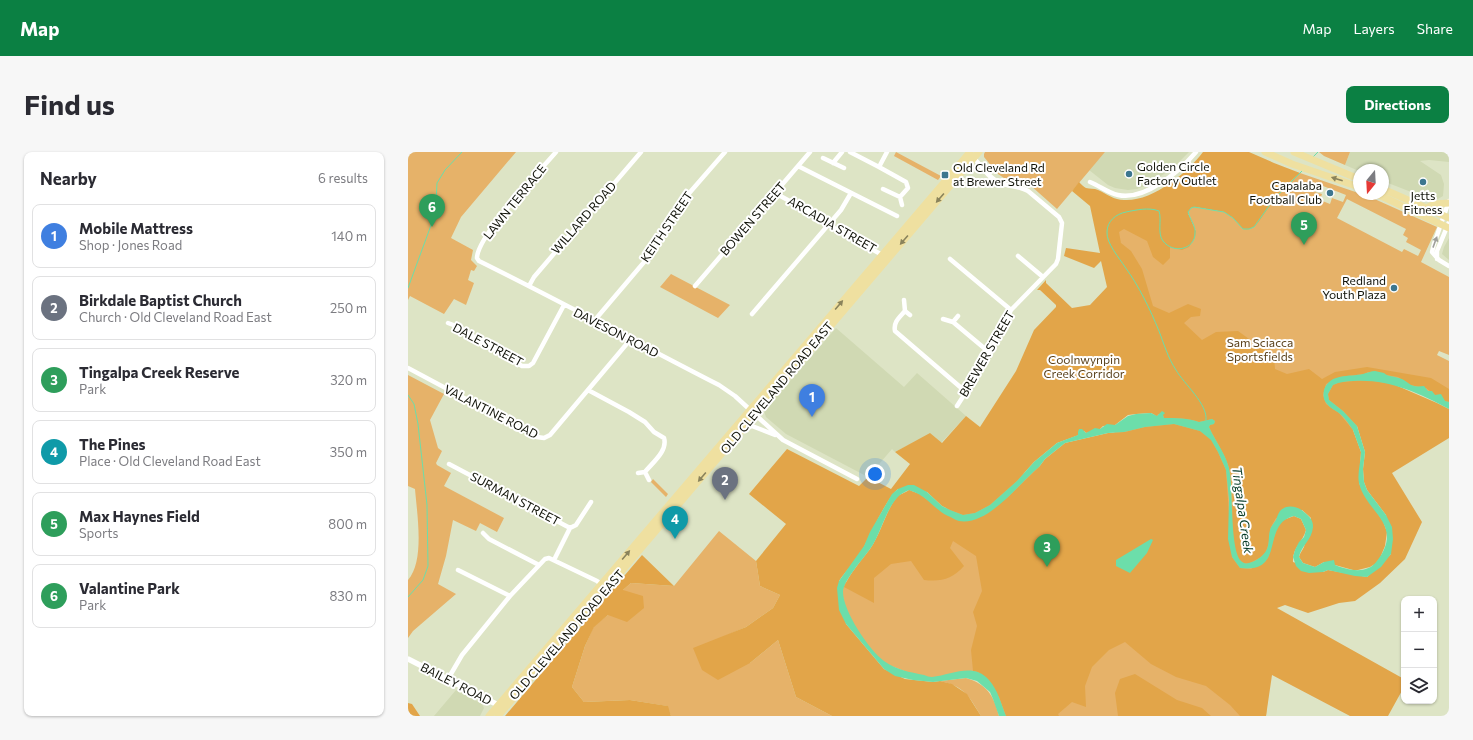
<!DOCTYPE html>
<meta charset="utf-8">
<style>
body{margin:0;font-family:Commissioner,sans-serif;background:#f7f7f7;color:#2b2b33}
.controls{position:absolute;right:12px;bottom:12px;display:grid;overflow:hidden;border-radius:8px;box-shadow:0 1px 3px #0004}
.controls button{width:36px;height:36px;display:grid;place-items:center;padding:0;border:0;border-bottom:1px solid #e1e1e2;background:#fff;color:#2b2b33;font:20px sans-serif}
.compass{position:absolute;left:945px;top:12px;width:36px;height:36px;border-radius:50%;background:#fff;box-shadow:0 1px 3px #0004;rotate:198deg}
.you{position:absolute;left:467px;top:322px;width:14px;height:14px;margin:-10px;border:3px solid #fff;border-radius:50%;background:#1a73e8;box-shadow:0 0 0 6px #1a73e833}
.badge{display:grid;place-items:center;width:26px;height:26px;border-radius:50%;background:#0b8043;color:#fff;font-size:13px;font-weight:700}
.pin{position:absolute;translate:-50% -33px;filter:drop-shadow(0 1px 2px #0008)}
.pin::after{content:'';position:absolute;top:21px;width:14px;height:12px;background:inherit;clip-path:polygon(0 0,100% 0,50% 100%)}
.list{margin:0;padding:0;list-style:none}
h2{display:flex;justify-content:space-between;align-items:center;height:52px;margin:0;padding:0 16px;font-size:17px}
h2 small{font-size:13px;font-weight:400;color:#7c7c81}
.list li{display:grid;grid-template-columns:26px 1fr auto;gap:12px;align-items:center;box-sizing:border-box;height:64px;margin:0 8px 8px;padding:0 8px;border:1px solid #e1e1e2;border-radius:8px}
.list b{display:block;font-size:15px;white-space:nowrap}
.list p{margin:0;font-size:13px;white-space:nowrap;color:#7c7c81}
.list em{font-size:13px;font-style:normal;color:#7c7c81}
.icon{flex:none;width:22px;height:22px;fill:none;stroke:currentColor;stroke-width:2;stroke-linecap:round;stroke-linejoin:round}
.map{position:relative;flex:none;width:1041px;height:564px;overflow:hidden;border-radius:8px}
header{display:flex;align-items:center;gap:24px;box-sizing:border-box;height:56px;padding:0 20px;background:#0b8043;color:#fff}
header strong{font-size:19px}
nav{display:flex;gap:22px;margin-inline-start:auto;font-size:14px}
.intro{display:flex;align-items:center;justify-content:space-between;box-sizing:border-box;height:96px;padding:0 24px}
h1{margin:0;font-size:28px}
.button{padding:10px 18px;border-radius:8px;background:#0b8043;color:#fff;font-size:14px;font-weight:700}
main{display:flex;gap:24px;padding:0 24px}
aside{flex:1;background:#fff;border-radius:8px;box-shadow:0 1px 3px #0004}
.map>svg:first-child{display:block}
.built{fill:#d0d9b3}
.green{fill:#e6b269;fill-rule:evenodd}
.forest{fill:#e2a549}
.water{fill:#6cdeaa}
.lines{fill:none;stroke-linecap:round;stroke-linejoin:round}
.stream{stroke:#6cdeaa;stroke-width:1}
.minor{stroke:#fff;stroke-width:4.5}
.tertiary{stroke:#fff;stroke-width:5.5}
.primary{stroke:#efe0a0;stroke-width:7}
.oneway{fill:#8a835b}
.oneway2{fill:#9fa09c}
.poi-dot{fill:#3c768f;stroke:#fff;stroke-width:1.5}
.labels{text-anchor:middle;stroke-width:4;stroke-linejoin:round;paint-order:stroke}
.poi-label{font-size:12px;fill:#0f1107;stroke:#fff;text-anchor:start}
.street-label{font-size:12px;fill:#0f1107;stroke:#fff}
.park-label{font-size:12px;fill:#5a411b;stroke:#fff}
.water-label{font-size:13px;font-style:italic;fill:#043925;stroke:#fff}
</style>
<header>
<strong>Map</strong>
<nav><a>Map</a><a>Layers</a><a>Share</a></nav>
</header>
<div class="intro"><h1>Find us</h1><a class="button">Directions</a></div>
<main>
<aside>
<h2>Nearby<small>6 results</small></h2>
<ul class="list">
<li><span class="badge" style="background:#3f7fe0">1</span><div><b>Mobile Mattress</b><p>Shop · Jones Road</p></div><em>140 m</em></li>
<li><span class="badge" style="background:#6b7280">2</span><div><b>Birkdale Baptist Church</b><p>Church · Old Cleveland Road East</p></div><em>250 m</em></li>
<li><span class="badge" style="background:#2e9e5b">3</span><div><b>Tingalpa Creek Reserve</b><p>Park</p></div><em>320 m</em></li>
<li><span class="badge" style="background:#0f9aa8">4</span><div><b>The Pines</b><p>Place · Old Cleveland Road East</p></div><em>350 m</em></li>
<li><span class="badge" style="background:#2e9e5b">5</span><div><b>Max Haynes Field</b><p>Sports</p></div><em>800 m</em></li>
<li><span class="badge" style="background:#2e9e5b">6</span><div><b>Valantine Park</b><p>Park</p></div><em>830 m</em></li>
</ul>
</aside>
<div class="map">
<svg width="1041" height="564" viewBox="0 0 1041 564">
<rect width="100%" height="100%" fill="#dde4c5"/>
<!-- built -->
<path class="built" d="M697 0H781L766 15 743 31 729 37 720 38 707 36 700 33 681 18Z
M942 0H1041V10L1021 8 1012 9 1033 23 1036 32 1035 44 1030 47 1016 45 975 29V18L951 19 937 13Z
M1041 86V108L1034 102 1036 95Z
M428 176 496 235 509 221 558 264 533 291 522 282 487 300 484 297 460 325 378 282 358 265 356 259Z
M48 538 74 552 76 556 72 564H26Z"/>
<!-- green -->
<path class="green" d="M0 0H108L53 65 43 86 65 98 63 108 69 114 66 119 63 118 60 128 66 131 58 153 46 147 36 162 2 144 0 148Z
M488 0 533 24 530 28 486 4Z
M577 0H697L649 57 622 33 614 30 596 26 590 22 576 5V2Z
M911 0H942L937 13 916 4Z
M892 21 962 45 1029 75 1013 110 1041 125V203L1031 199 1029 203 1041 209V252L986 228 877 362 858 564H595L585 541 566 524 526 528 514 526 473 510 439 467 433 434 535 358 787 244 702 69 788 79 780 60 783 56 786 55 816 60 825 66 835 77ZM910 32 938 43 935 50 924 46 922 52 912 48 914 42 907 40ZM939 47 998 77 995 83 1000 86 998 90 1013 98 1010 104 996 97 994 100 929 66Z
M263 122 322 153 310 166 252 135Z
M0 223 36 242 22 268 30 296 34 299 28 311 29 313 43 321 36 334 96 366 89 380 72 371 68 379 45 368 38 404 30 432 48 442 5 479 0 486V428C17 409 9 362 7 337L0 334Z
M245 327 260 342 258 345 243 330Z
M311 379 348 409 352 434 372 443 365 456 338 475 317 484 342 511 370 488 388 545 424 564H263L259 554 222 548 176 550 164 535 177 494 186 474 200 463 215 438 223 431 266 434Z
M558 526C579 532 586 544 591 564H573C560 543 557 535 532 529Z"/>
<!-- forest -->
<path class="forest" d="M795 0H841L866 11 892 21C883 29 873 38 866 48 859 56 854 67 847 74 843 77 840 78 835 77L825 66 816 60 787 55 783 56 780 61 788 79 787 85 781 95 774 98 762 95V106L755 113 745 105 739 89 716 77 711 80 713 91 723 99 734 117 745 154 761 161 780 152 793 157 792 164 783 165 776 171 794 188 808 180 830 179 866 205 867 217 879 222 901 217 914 227 927 220 959 215 1023 226 1041 237V250L1037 249 1031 243H1027L1018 236 1002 233 990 225 960 220 957 222 932 225 918 232 915 243 918 252 931 261 945 278 953 300 951 331 958 345 975 369 979 380 977 394 972 406 967 412 962 415 950 418H945L916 410 907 415 895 411 891 405 892 402 896 395 903 366 894 358 868 366C866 370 862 375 862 380 861 387 861 395 857 401 854 405 849 407 844 410 837 414 831 410 828 402 820 380 828 344 822 319 818 303 808 290 801 275L802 273 806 272 807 269 804 267 791 270C781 266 766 266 756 266L755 263 750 262 749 264 743 261 728 262 720 263 707 273 695 274 692 277 678 281 676 279 671 283 649 291 626 310 609 329 582 353 567 361 555 363 542 358 534 354 519 340 490 337C479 346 464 379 457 393 451 406 439 417 431 429L438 472 476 517 497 527 525 530 532 529 544 532 559 542 573 564H424L388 545 370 488 342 511 310 528 294 518 285 496 338 475 365 456 372 443 352 434 348 409 378 372 341 342 379 297 451 334 460 325 483 337 502 312 487 300 522 281 534 291 558 264 572 275 608 219 626 178 648 155V153L632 138H629L638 128V131L664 156 682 153 699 135 693 109 686 116 656 104 658 96 692 101 682 54 664 39 671 30C673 32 676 35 678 36 682 37 686 36 690 38 699 42 706 48 716 48 744 50 779 21 795 0Z
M959 228 985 232 1029 251 1041 257V286L984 321 1014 370 997 407 972 431 947 449 931 451 900 461 877 453 869 456 996 527V535L980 564H942L864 523 858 564H832L822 553 798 534 768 525 743 512 717 490 701 498 684 515 677 534 678 555 664 550 650 562 651 564H598L591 545 570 520 565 519 563 498 569 474 565 460 574 439 568 404 545 389 542 396 556 414C544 427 534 430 516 428L503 409 483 412 466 426V451L436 435C442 421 453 409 462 397 473 381 477 361 488 346 491 342 497 341 501 338L512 342 541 364H575L600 345 631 315 637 307 657 291 700 281 717 280 737 275 766 272 792 279 803 287 810 300 818 318 824 405 832 416 843 417 860 406 869 375 875 368 886 364 893 367 898 378C895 390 884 396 885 410L915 420 920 418 959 425 983 402 978 363 959 338 956 330 955 317 957 300 949 274 935 259 921 248 920 242 925 233 932 230Z
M234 403 266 434 223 431 215 438 235 444 236 456 219 470 200 463 186 475 177 494 164 535 176 550 222 548 260 554 263 564H97Z
M727 522 769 548 794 556 803 564H710L707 541 712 527Z
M0 551 4 552 12 564H0Z"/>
<!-- water -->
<path class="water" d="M967 219 976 221C980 225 986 224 991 226 1003 230 1000 236 1016 234L1020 239H1024L1027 243 1033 242 1037 249 1041 250V257C1011 241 981 227 946 229 938 229 932 230 925 233L920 242 921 248 935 259 949 274 957 300 955 317 956 330 959 338 978 363 984 375 985 387 983 402 973 415 959 425 947 424 920 418 915 420 901 421 893 419 888 414 885 405 887 398 891 390 896 385 898 378 893 367 886 364C852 372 879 422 832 416L824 405 820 387 821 348 818 318 810 300 803 288 792 279 766 272 737 275 716 280 700 281 657 291 637 307 631 315C611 331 581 374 551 369 547 368 543 365 540 364 524 356 520 344 501 338 497 340 492 342 489 346 476 361 473 382 462 397 455 407 435 429 435 440 435 459 461 498 476 509 488 518 502 520 516 523 519 524 521 525 524 525 544 523 565 510 581 528 590 538 593 552 598 564H591L585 547 582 540 569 529 558 526 525 530 505 528 487 524 476 517 438 472 431 458 429 436 431 429 456 394 462 380 484 342 490 337 500 333H506L519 340 534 354 542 358 555 363 567 361 582 353 609 329 626 310 649 291 670 283V280L671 277H674L678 281 687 276 692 277 699 272 707 273 720 264 728 262 743 261 749 264 754 259 757 261 755 263 756 266C767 266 781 266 791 270L804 267 807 269 806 272 802 273 801 275C808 291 820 304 822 322 825 340 822 398 833 409 836 412 839 412 844 410 849 408 855 404 858 399 862 392 860 385 862 378 863 374 866 371 868 368 869 365 870 362 872 359 878 352 890 354 896 360 902 365 905 368 905 375 904 388 893 394 891 405L895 411 907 415 916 410 926 408 927 413C940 418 959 423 969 409 997 372 958 361 951 331 949 321 953 310 953 300 952 297 946 281 945 278 941 272 936 265 931 261 927 258 922 256 919 252 915 248 915 242 916 238 922 221 941 225 955 222 959 221 963 219 967 219Z
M743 387 745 388 739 401 722 421 708 414V408Z"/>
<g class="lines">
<!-- stream -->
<path class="stream" d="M905 5 910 0
M0 136 22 76 28 51 29 31 37 18 54 0
M0 243 6 252 10 272 19 353 20 414 15 428 0 445
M798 268C800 252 776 232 768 218 760 206 756 192 751 179 742 157 731 134 717 115 712 107 698 91 699 80 699 69 708 62 718 60 728 58 741 55 751 59 754 68 749 81 755 89 765 102 787 98 787 81 788 75 782 67 780 60L783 56 786 55 816 60 825 66 835 77H841L846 75 866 47 894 19"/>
<!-- minor -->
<path class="minor" d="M148 0C131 20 69 84 69 106L71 109C152 149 231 192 311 233L327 244 375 288 449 327
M442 0 471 15 479 0
M415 6 436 16
M425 11 434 0
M390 14 489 64
M471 15 498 30 500 36 492 45 475 37
M682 30C692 34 700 41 710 43 737 49 772 19 788 0
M367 41 416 68 426 76 476 104
M492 45 494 53
M1041 49 1026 92 1024 100 1031 108 1041 114
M610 104 635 125
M542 107 603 158
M1029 107V99L1041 70
M121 134 126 125 233 0
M287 134 402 0
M496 148 497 159 502 163
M497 159C492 165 485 170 487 179L558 240
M344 162 433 58 443 41
M535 167 545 170 550 164
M186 169 248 96 270 54 317 0
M545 170 582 201
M40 171 48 174 114 214H121L125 211 156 153
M0 216 129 285 136 286 142 283 222 188
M180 238 221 260 237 270 246 280 256 286C260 299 244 311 237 320
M549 254 578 209 603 158 648 112 650 107 654 71 651 65 620 39C611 34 601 35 592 31 581 27 573 13 565 5
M337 276 344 274 367 283
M41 312 162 376 146 408
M230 321 237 320 241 328
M162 376 168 373 183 350
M75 381 81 387 131 413
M50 418 102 444
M40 527 54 503 102 444 137 407 141 406 189 429 195 434"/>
<!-- tertiary -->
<path class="tertiary" d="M0 507 92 554"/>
<!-- primary -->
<path class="primary" d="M857 0 884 12 951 35
M886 0 951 27
M975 37 1041 66
M969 42 1041 76
M1018 56 1027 52 1041 51
M81 564 562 0
M90 564 571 0"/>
</g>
<!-- one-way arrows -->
<defs><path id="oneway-solid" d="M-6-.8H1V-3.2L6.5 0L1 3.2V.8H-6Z"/></defs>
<g class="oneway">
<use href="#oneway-solid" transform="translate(929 27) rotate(-162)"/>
<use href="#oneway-solid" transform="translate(532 46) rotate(131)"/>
<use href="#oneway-solid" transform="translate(496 88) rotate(131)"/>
<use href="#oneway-solid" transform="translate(431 153) rotate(-50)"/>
<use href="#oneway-solid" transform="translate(294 325) rotate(130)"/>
<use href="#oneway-solid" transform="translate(218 403) rotate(-50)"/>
</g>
<use class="oneway2" href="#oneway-solid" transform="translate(1027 90) rotate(-70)"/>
<!-- markers -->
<g class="poi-dot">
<circle cx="721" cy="22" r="4"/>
<rect x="533" y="19" width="8" height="8" rx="2"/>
<circle cx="1015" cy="30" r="4"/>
<circle cx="922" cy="41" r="4"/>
<circle cx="986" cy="136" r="4"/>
</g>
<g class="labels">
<!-- poi labels -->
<g class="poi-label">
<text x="729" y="19">Golden Circle<tspan x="729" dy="14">Factory Outlet</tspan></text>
<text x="545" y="20">Old Cleveland Rd<tspan x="545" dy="14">at Brewer Street</tspan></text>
<text x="914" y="38" text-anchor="end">Capalaba<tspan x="914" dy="14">Football Club</tspan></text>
<text x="1015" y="48" text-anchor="middle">Jetts<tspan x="1015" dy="14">Fitness</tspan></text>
<text x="978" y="133" text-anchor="end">Redland<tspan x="978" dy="14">Youth Plaza</tspan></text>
</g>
<!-- street labels -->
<g class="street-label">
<text transform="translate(107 50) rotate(-51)" y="4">LAWN TERRACE</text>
<text transform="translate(176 66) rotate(-49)" y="4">WILLARD ROAD</text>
<text transform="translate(345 67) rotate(-49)" y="4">BOWEN STREET</text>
<text transform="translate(424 73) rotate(30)" y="4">ARCADIA STREET</text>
<text transform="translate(259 75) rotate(-56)" y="4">KEITH STREET</text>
<text transform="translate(208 181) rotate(27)" y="4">DAVESON ROAD</text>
<text transform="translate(80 193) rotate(28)" y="4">DALE STREET</text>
<text transform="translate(579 202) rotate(-60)" y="4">BREWER STREET</text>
<text transform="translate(369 236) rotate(-50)" y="4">OLD CLEVELAND ROAD EAST</text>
<text transform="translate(83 260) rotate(27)" y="4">VALANTINE ROAD</text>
<text transform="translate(107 347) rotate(28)" y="4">SURMAN STREET</text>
<text transform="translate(159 483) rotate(-49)" y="4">OLD CLEVELAND ROAD EAST</text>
<text transform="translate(48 532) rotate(27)" y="4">BAILEY ROAD</text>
</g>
<!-- park labels -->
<g class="park-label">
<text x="852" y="195">Sam Sciacca<tspan x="852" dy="14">Sportsfields</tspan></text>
<text x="676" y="212">Coolnwynpin<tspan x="676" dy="14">Creek Corridor</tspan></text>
</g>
<!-- water labels -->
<g class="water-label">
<text transform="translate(835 358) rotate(82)" y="5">Tingalpa Creek</text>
</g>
</g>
</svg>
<div class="controls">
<button>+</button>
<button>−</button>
<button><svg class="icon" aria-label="layers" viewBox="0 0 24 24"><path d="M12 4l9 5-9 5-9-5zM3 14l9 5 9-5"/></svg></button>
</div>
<svg class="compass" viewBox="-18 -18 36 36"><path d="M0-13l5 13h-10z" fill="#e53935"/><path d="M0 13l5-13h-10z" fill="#7c7c81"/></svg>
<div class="you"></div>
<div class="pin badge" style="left:404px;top:265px;background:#3f7fe0">1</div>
<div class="pin badge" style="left:317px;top:348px;background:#6b7280">2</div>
<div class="pin badge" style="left:639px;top:415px;background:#2e9e5b">3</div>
<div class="pin badge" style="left:267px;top:387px;background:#0f9aa8">4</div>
<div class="pin badge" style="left:896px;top:93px;background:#2e9e5b">5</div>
<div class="pin badge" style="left:24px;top:75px;background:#2e9e5b">6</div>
</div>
</main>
